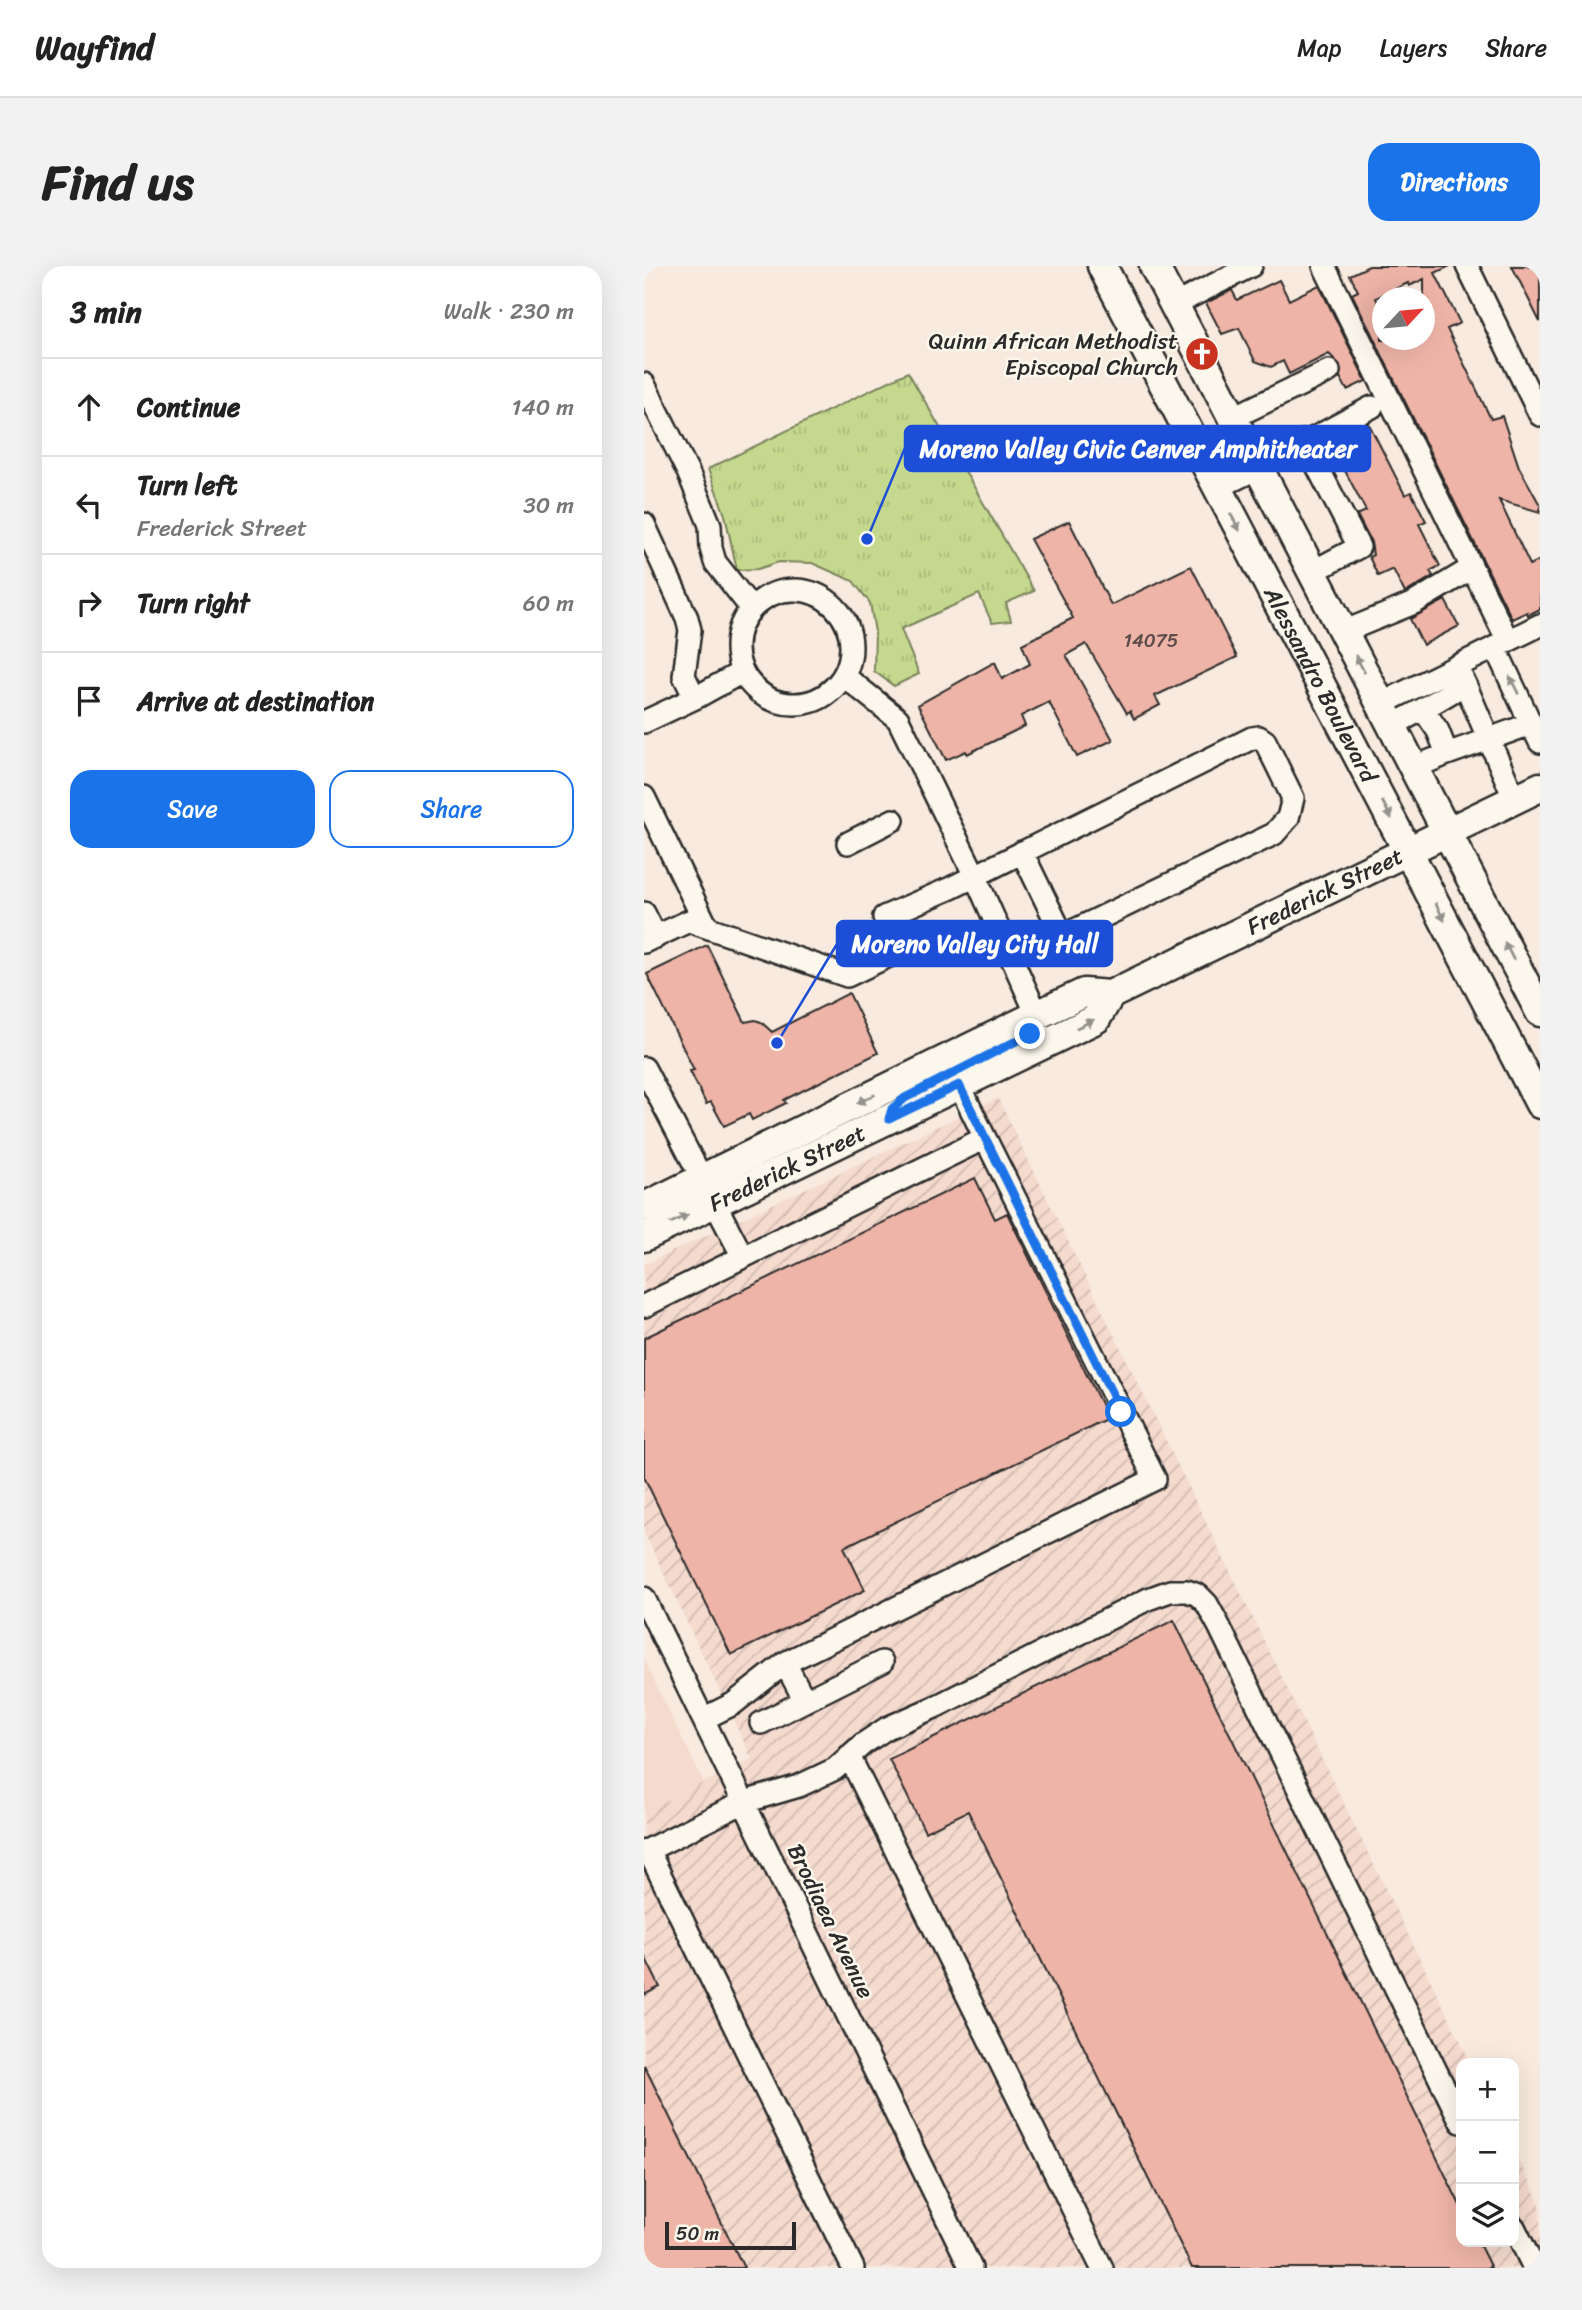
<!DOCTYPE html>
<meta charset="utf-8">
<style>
body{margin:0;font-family:Sriracha,sans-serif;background:#f2f2f2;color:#222}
.controls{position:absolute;right:21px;bottom:21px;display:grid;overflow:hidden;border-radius:14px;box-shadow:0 7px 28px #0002}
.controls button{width:63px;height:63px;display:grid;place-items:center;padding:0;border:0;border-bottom:2px solid #e0e0e0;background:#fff;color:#222;font:35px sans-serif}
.compass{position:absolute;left:728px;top:21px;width:63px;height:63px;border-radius:50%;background:#fff;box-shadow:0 7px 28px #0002;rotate:64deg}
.scale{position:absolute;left:21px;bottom:18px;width:131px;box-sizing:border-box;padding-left:7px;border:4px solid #2b2b2b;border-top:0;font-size:19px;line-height:24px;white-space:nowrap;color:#2b2b2b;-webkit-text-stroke:5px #fbf7ec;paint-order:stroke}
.stop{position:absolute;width:21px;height:21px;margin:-16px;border:5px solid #1a73e8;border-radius:50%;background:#fff}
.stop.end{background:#1a73e8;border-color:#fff;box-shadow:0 2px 7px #0008}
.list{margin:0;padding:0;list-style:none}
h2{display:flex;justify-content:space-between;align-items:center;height:91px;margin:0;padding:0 28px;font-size:30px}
h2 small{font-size:23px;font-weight:400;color:#767676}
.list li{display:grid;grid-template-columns:46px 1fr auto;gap:21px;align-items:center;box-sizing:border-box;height:98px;padding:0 28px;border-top:2px solid #e0e0e0}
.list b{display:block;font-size:26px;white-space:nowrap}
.list p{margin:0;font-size:23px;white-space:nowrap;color:#767676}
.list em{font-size:23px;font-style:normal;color:#767676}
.actions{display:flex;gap:14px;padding:21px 28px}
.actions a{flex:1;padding:16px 0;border:2px solid #1a73e8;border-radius:21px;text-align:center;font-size:24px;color:#1a73e8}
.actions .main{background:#1a73e8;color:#fff}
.icon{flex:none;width:38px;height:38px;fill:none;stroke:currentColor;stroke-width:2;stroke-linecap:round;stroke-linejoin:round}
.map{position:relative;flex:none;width:896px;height:2002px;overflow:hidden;border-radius:21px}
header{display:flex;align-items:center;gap:42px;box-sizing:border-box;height:98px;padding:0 35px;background:#fff;border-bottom:2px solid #e0e0e0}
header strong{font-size:33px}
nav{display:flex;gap:38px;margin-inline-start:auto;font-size:24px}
.intro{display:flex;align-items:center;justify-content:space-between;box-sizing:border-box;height:168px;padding:0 42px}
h1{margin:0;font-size:49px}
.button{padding:18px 32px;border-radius:21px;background:#1a73e8;color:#fff;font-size:24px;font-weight:700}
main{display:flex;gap:42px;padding:0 42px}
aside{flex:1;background:#fff;border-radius:21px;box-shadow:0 7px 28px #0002}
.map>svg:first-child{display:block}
.built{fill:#f5dace}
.industrial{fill:url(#industrial-furrows)}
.park{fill:url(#park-tufts);stroke:#78825c;stroke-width:2}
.building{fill:#eeb4a7;stroke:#2b2b2b;stroke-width:2;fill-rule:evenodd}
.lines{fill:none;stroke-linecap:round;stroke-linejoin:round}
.minor-casing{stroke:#2b2b2b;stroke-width:26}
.major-casing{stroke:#2b2b2b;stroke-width:33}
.minor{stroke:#fbf7ec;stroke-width:21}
.major{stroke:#fbf7ec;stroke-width:28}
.oneway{fill:#93918c}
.route{stroke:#1a73e8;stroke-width:9}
.labels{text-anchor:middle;stroke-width:5;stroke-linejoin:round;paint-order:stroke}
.number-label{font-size:19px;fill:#5c4d4a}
.poi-label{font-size:23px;fill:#2b2b2b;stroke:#fbf7ec;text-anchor:end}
.street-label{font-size:23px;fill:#2b2b2b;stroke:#fbf7ec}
.leader{fill:none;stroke:#1d4ed8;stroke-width:2.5}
.callout-dot{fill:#1d4ed8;stroke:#fbf7ec;stroke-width:2.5}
.callout{fill:#1d4ed8;stroke:#1d4ed8;stroke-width:2.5}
.callout-label{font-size:24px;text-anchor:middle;font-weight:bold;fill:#fff}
</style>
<header>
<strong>Wayfind</strong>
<nav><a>Map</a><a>Layers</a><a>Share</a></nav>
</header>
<div class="intro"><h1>Find us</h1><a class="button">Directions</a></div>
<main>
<aside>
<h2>3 min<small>Walk · 230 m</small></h2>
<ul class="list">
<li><svg class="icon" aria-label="ahead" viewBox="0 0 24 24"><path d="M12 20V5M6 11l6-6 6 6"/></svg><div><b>Continue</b></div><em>140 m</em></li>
<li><svg class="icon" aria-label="left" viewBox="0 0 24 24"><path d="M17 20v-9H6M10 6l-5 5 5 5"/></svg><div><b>Turn left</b><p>Frederick Street</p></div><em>30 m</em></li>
<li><svg class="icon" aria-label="right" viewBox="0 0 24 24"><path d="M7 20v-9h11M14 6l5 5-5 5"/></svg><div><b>Turn right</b></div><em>60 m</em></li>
<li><svg class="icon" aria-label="arrive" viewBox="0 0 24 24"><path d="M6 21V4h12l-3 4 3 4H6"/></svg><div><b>Arrive at destination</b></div></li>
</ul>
<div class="actions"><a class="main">Save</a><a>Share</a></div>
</aside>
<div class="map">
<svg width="896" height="2002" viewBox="0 0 896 2002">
<defs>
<pattern id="industrial-furrows" width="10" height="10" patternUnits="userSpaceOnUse" patternTransform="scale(1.75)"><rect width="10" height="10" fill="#f5dace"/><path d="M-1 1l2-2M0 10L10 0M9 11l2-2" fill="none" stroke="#d2bbb1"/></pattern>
<pattern id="park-tufts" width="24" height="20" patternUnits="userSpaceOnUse" patternTransform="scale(1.75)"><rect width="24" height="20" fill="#c5d98e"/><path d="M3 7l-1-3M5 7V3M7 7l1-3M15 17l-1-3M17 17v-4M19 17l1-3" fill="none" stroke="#a9ba7b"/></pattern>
</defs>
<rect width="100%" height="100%" fill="#f8eade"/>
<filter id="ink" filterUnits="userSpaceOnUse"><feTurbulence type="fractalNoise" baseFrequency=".0143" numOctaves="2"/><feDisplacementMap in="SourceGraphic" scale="14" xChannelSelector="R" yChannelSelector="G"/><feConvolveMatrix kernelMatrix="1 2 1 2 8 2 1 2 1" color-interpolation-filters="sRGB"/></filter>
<g filter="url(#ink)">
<!-- built -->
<path class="built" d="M0 1394 60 1517 0 1546Z"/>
<!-- industrial -->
<path class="industrial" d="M354 832 827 1797H817V1976H870V1884L896 1938V2002H0V1546L108 1493 0 1266V999Z"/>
<!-- park -->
<path class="park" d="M264 106 390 325 362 337 367 355 348 357 335 328 257 363 275 408 250 420 230 405 231 366 226 337 209 315 168 297 135 296 114 303 93 304 81 249 64 203Z"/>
<!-- building -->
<path class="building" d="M725 0H806L791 7 816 57 803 63 847 153 858 150 875 201 896 239V246L855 234 886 299 896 294V343L884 349 883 346 868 353 708 28 714 25 706 9ZM780 13V74H738V45L732 32 764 17 765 20Z
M868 0H896V56Z
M635 14 645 34 675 19 722 115 703 124 696 111V99L685 88 645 108 639 95 627 101 611 95 595 62 578 68 562 37 588 24 593 34Z
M725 158 761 229 767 226 782 255 775 258 796 300 786 305 789 310 761 327 749 303 734 310 725 291 729 289 727 276 713 249 722 245 687 178Z
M425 255 467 339 547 300 593 391 511 430 516 439 490 453 486 445 483 447 442 378 422 389 469 474 433 491 405 436 377 450 381 460 323 488 322 485 302 494 274 439 351 396 358 413 386 398 378 378 429 352 386 273Z
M801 334 815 360 779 379 766 353Z
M63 679 101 756 111 754 117 756 128 766 205 727 234 787 140 834 142 837 108 854 105 848 80 860 67 836 62 838 46 805 50 804 3 708Z
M331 912 351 953 363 947 464 1152 200 1281 221 1324 87 1389 0 1211V1072Z
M530 1354 817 1941V1976H834L847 2002H548L324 1545 281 1566 245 1493Z
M0 1689 16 1721 0 1729Z
M0 1799 100 2002H0Z"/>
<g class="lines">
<!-- minor casing -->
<g class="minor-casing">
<path id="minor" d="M680 0 864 375
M823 0 896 149
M530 39 607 0
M0 118 44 206 66 259 67 282 71 296 107 342
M588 152 685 105
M660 175 715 281 668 306
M572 222C626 198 676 168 728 141
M0 258 43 352 46 364 40 410 51 432
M93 381a57 57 0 1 1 114 0a57 57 0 1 1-114 0Z
M699 366 770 337 828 302
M851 381 887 458
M200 410 254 453 331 610 393 749
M821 418 871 534
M737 438 896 359
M779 443 821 418 815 406
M0 456 51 432 98 406
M749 459 779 443 794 465 803 488 771 501
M803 488 887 458 896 476
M0 531 63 661
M204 577 249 554
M0 647 12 671
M240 651 307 622 608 472 615 471 621 475 649 532 644 552 630 568 429 665H421L414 660 378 586
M0 676 45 655 203 710 255 685
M0 802 99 991 341 872 511 1213 141 1397 89 1438 59 1453
M315 819 341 872
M0 1040 99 991
M0 1332 327 2002
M141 1397 161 1435
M117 1457 238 1396
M205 1490 458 2002
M4 1584 209 2002
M0 1586 100 1536 155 1520 191 1503 219 1478 243 1462 293 1440 504 1333 526 1325H543L554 1329 563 1338 575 1360 817 1856
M870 1961 890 2002"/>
</g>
<!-- major casing -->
<g class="major-casing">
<g id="major">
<path id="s1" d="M458 0 896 838"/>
<path d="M510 0 896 746"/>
<path id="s2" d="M0 941 393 749 440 727 466 729 896 521"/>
<path id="s3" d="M0 971 452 753 466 729"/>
</g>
</g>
<!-- minor -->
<use href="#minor" class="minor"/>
<!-- major -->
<use href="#major" class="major"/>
</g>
<!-- one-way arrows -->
<defs><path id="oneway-solid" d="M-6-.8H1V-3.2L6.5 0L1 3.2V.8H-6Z" transform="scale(1.75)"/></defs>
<g class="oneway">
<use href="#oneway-solid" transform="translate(591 256) rotate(62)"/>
<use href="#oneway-solid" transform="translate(716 398) rotate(-118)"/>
<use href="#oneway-solid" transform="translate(870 419) rotate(-116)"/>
<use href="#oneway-solid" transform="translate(743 544) rotate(62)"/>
<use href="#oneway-solid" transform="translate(796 646) rotate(63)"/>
<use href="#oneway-solid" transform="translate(865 685) rotate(-117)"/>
<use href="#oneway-solid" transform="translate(441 758) rotate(-26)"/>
<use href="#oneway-solid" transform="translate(222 833) rotate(154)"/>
<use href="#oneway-solid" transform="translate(35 953) rotate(-26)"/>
</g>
</g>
<g class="lines" filter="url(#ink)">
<!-- route -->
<path class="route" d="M386 768 261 832 248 843 245 853 315 819 477 1146"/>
</g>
<!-- icons -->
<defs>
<g id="church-disc" transform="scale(1.75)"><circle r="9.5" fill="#c8321e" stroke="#fbf7ec"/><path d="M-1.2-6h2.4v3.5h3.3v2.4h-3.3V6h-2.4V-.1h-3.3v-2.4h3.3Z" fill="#fff"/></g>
</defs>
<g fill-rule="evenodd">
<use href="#church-disc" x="558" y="88"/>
</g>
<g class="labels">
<!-- number labels -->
<g class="number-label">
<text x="507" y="381">14075</text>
</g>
<!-- poi labels -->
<g class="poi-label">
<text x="534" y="83">Quinn African Methodist<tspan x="534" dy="26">Episcopal Church</tspan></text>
</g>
<!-- street labels -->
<g class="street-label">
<text dy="8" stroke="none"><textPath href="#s1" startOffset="472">Alessandro Boulevard</textPath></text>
<text dy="8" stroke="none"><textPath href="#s2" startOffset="754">Frederick Street</textPath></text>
<text dy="8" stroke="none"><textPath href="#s3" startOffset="159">Frederick Street</textPath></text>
<text transform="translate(187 1655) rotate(64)" y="8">Brodiaea Avenue</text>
</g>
</g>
<!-- callouts -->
<path class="leader" d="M223 273L261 182M133 777L193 678"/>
<g class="callout-dot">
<circle cx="223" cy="273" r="7"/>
<circle cx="133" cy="777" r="7"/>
</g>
<g class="callout">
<rect x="261" y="160" width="465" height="45" rx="7"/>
<rect x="193" y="655" width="275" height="45" rx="7"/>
</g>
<g class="callout-label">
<text x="494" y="191">Moreno Valley Civic Cenver Amphitheater</text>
<text x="331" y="686">Moreno Valley City Hall</text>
</g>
</svg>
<div class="controls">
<button>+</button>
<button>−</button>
<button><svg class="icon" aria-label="layers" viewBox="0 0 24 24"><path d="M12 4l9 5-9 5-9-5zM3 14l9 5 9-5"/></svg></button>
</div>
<svg class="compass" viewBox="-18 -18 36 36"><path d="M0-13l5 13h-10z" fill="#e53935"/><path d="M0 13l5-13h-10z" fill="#767676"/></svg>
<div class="scale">50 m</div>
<div class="stop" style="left:477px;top:1146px"></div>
<div class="stop end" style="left:386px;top:768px"></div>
</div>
</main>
